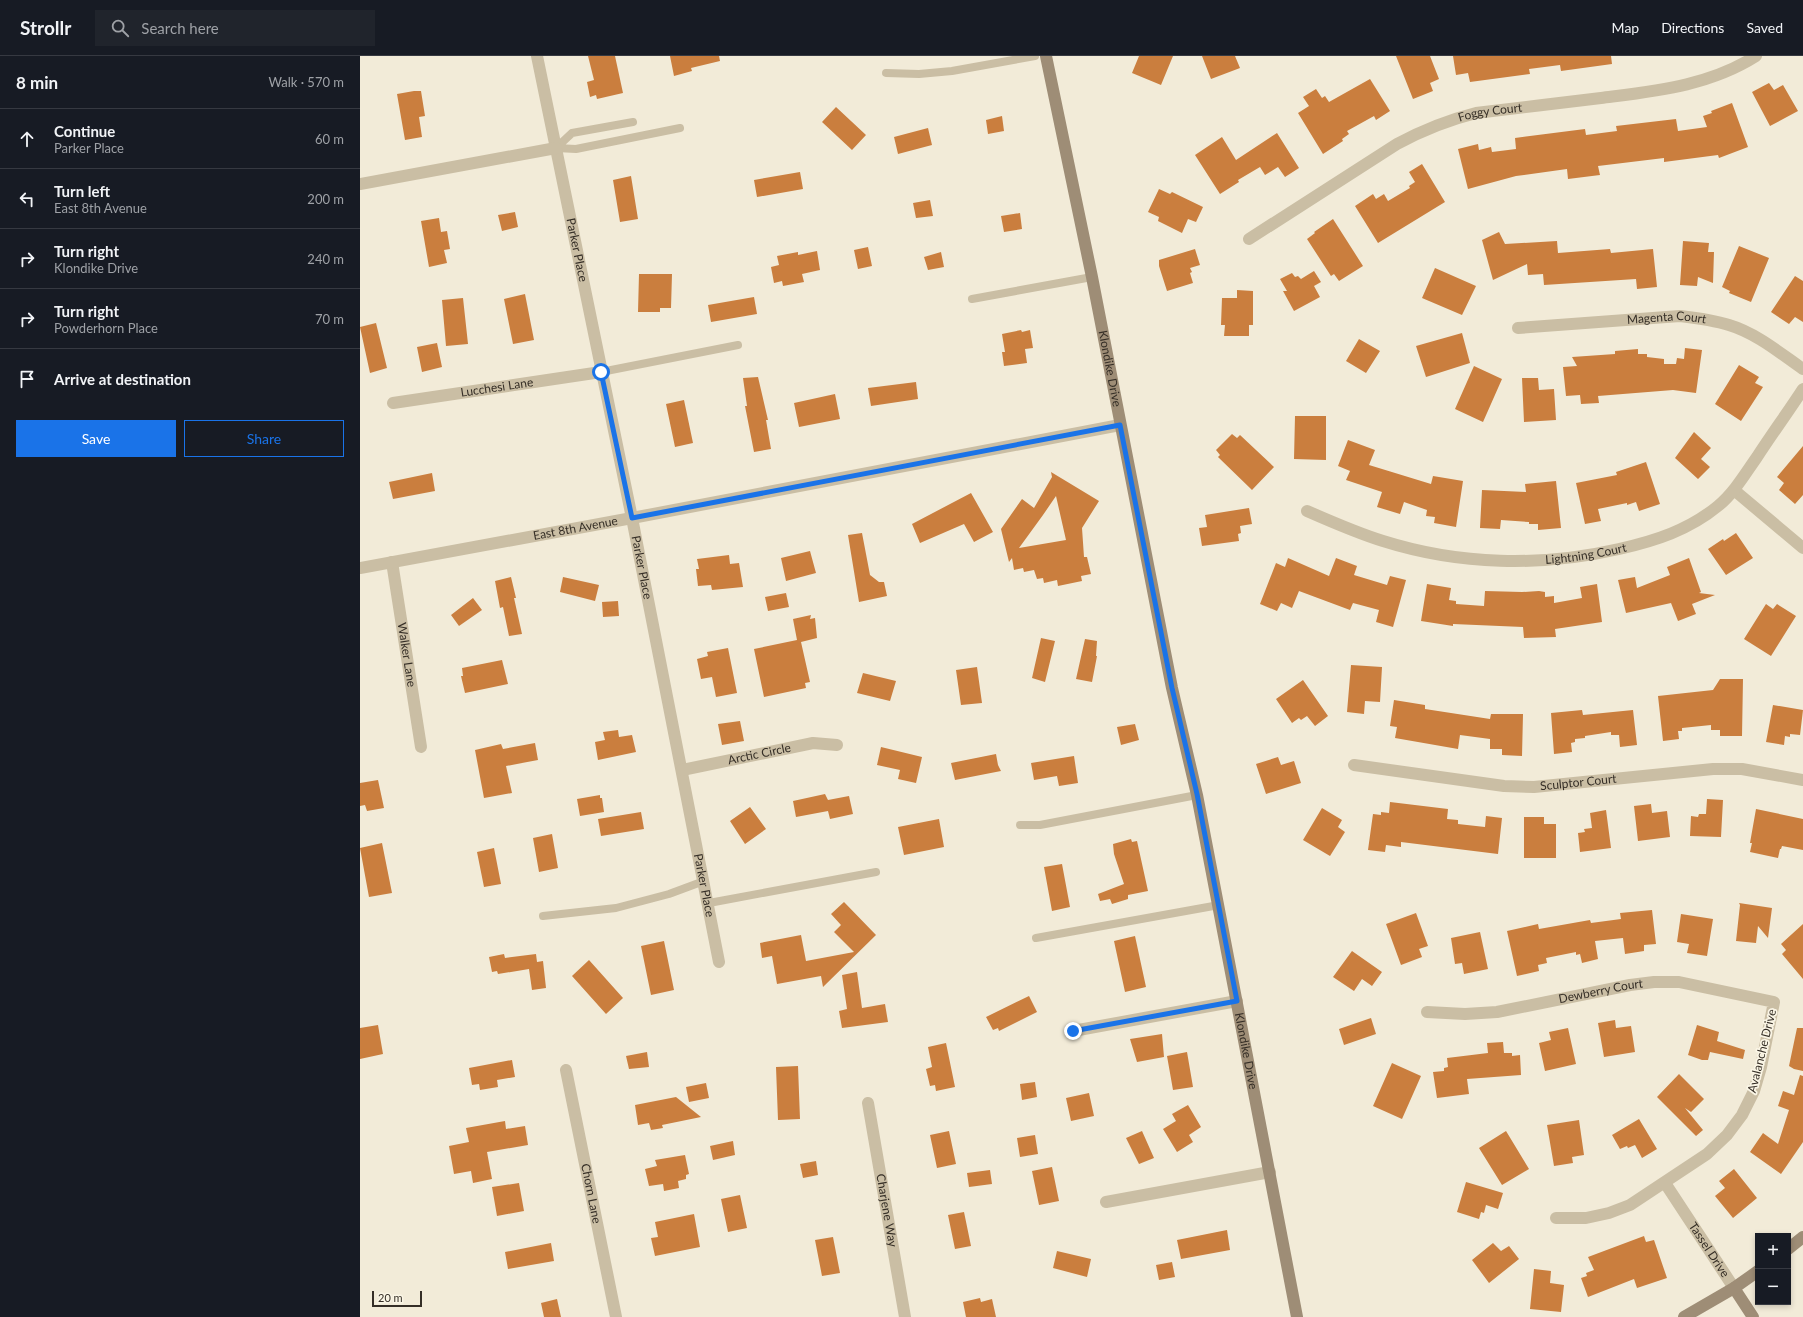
<!DOCTYPE html>
<meta charset="utf-8">
<style>
body{margin:0;font-family:Lato,sans-serif;background:#20242c;color:#f1f3f6}
.controls{position:absolute;right:12px;bottom:12px;display:grid;overflow:hidden;border-radius:0px;box-shadow:0 2px 6px #0003}
.controls button{width:36px;height:36px;display:grid;place-items:center;padding:0;border:0;border-bottom:1px solid #363941;background:#171b24;color:#f1f3f6;font:20px sans-serif}
.scale{position:absolute;left:12px;bottom:10px;width:50px;box-sizing:border-box;padding-left:4px;border:2px solid #352e26;border-top:0;font-size:11px;line-height:14px;white-space:nowrap;color:#352e26;-webkit-text-stroke:3px #faf5e5;paint-order:stroke}
.stop{position:absolute;width:12px;height:12px;margin:-9px;border:3px solid #1a73e8;border-radius:50%;background:#fff}
.stop.end{background:#1a73e8;border-color:#fff;box-shadow:0 1px 4px #0008}
.list{margin:0;padding:0;list-style:none}
h2{display:flex;justify-content:space-between;align-items:center;height:52px;margin:0;padding:0 16px;font-size:17px}
h2 small{font-size:13px;font-weight:400;color:#9ea1a6}
.list li{display:grid;grid-template-columns:26px 1fr auto;gap:12px;align-items:center;box-sizing:border-box;height:60px;padding:0 16px;border-top:1px solid #363941}
.list b{display:block;font-size:15px;white-space:nowrap}
.list p{margin:0;font-size:13px;white-space:nowrap;color:#9ea1a6}
.list em{font-size:13px;font-style:normal;color:#9ea1a6}
.actions{display:flex;gap:8px;padding:12px 16px}
.actions a{flex:1;padding:9px 0;border:1px solid #1a73e8;border-radius:0px;text-align:center;font-size:14px;color:#1a73e8}
.actions .main{background:#1a73e8;color:#fff}
.icon{flex:none;width:22px;height:22px;fill:none;stroke:currentColor;stroke-width:2;stroke-linecap:round;stroke-linejoin:round}
.map{position:relative;flex:none;width:1443px;height:1261px;overflow:hidden}
header{display:flex;align-items:center;gap:24px;box-sizing:border-box;height:56px;padding:0 20px;background:#171b24;border-bottom:1px solid #363941}
header strong{font-size:19px}
nav{display:flex;gap:22px;margin-inline-start:auto;font-size:14px}
.search{width:280px;height:36px;background:#20242c;display:flex;align-items:center;gap:10px;box-sizing:border-box;padding:0 14px;border-radius:0px;color:#9ea1a6;font-size:15px}
main{display:flex}
aside{flex:1;background:#171b24}
.map>svg:first-child{display:block}
.building{fill:#ca7e3e;fill-rule:evenodd}
.lines{fill:none;stroke-linecap:round;stroke-linejoin:round}
.lane{stroke:#cabea4;stroke-width:8}
.street{stroke:#cabea4;stroke-width:12}
.secondary{stroke:#9e8d76;stroke-width:12}
.route{stroke:#1a73e8;stroke-width:5}
.labels{text-anchor:middle;stroke-width:3.5;stroke-linejoin:round;paint-order:stroke}
.street-label{font-size:12px;fill:#352e26;stroke:#faf5e5}
</style>
<header>
<strong>Strollr</strong>
<div class="search"><svg class="icon" aria-label="search" viewBox="0 0 24 24"><circle cx="10" cy="10" r="6"/><path d="M15 15l6 6"/></svg>Search here</div>
<nav><a>Map</a><a>Directions</a><a>Saved</a></nav>
</header>
<main>
<aside>
<h2>8 min<small>Walk · 570 m</small></h2>
<ul class="list">
<li><svg class="icon" aria-label="ahead" viewBox="0 0 24 24"><path d="M12 20V5M6 11l6-6 6 6"/></svg><div><b>Continue</b><p>Parker Place</p></div><em>60 m</em></li>
<li><svg class="icon" aria-label="left" viewBox="0 0 24 24"><path d="M17 20v-9H6M10 6l-5 5 5 5"/></svg><div><b>Turn left</b><p>East 8th Avenue</p></div><em>200 m</em></li>
<li><svg class="icon" aria-label="right" viewBox="0 0 24 24"><path d="M7 20v-9h11M14 6l5 5-5 5"/></svg><div><b>Turn right</b><p>Klondike Drive</p></div><em>240 m</em></li>
<li><svg class="icon" aria-label="right" viewBox="0 0 24 24"><path d="M7 20v-9h11M14 6l5 5-5 5"/></svg><div><b>Turn right</b><p>Powderhorn Place</p></div><em>70 m</em></li>
<li><svg class="icon" aria-label="arrive" viewBox="0 0 24 24"><path d="M6 21V4h12l-3 4 3 4H6"/></svg><div><b>Arrive at destination</b></div></li>
</ul>
<div class="actions"><a class="main">Save</a><a>Share</a></div>
</aside>
<div class="map">
<svg width="1443" height="1261" viewBox="0 0 1443 1261">
<rect width="100%" height="100%" fill="#f2ebd8"/>
<!-- building -->
<path class="building" d="M228 0H255L263 37 237 43 236 39 230 41 227 26 234 24Z
M310 0H359L360 5 331 12 332 15 314 20Z
M779 0H813L801 29 772 17Z
M842 0H875L880 12 851 23Z
M1036 0H1070L1079 23 1070 27 1073 35 1053 43Z
M1093 0H1251L1252 8 1201 15 1200 9 1169 13 1170 18 1110 26 1108 17 1096 19Z
M1010 23 1030 55 1016 64 1014 60 987 75 989 78 982 83 983 85 963 98 938 57 949 50 943 41 956 33 962 42 965 40 969 46Z
M1409 27 1414 34 1423 29 1438 55 1410 70 1392 36Z
M54 35H61L65 60 59 61 62 81 45 84 37 38Z
M1372 47 1388 91 1359 102 1358 99 1304 106V102L1238 110 1240 119 1208 123 1207 113 1156 120 1108 133 1098 93 1118 88 1119 94 1131 91 1132 96 1156 93 1155 82 1225 73 1226 79 1257 75 1256 70 1316 63 1318 75 1347 71 1343 60 1352 57 1351 55Z
M476 51 506 79 492 94 462 66Z
M642 60 644 75 628 78 626 64Z
M568 72 572 89 538 98 534 81Z
M917 77 939 112 925 121 918 111 905 119 900 111 878 124 879 126 860 138 835 99 862 81 876 104Z
M1062 108 1085 146 1018 187 995 150 1013 138 1016 143 1024 138 1028 145 1050 132 1049 130 1055 126 1049 116Z
M440 116 443 133 397 141 394 124Z
M271 120 278 163 260 166 253 124Z
M799 133 810 138 812 136 843 151 836 166 828 163 822 177 798 165 799 161 788 156Z
M570 144 573 160 556 162 553 147Z
M155 156 158 171 142 175 138 159Z
M660 157 662 173 644 176 641 160Z
M79 162 81 176 87 175 90 193 84 194 87 207 69 211 61 165Z
M973 163 1003 210 979 225 974 218 971 220 947 183 955 177 954 176Z
M1139 176 1145 188 1197 185 1198 197 1250 193 1251 197 1293 193 1297 231 1277 233 1276 223 1184 229 1183 218 1168 219 1167 208 1133 224 1122 184Z
M1323 185 1349 187 1348 196H1354L1353 227 1338 221 1337 230 1320 229Z
M1379 190 1409 202 1391 246 1369 237 1370 235 1362 231Z
M508 191 512 210 498 213 494 194Z
M835 193 840 209 830 212 832 216 830 217 833 227 807 235 799 210V204Z
M457 195 460 214 442 218 444 226 423 230 422 225 414 227 411 211 419 209 417 200 438 196V199Z
M581 196 584 211 568 214 564 201Z
M1075 212 1116 230 1102 259 1062 242Z
M954 215 961 226 954 230 960 241 934 255 923 235H927L920 223 932 217 935 221 938 220 941 223Z
M279 218H312L311 252H300V256H278Z
M1435 220 1443 225V266L1435 261 1429 268 1411 256Z
M877 234 893 235V269H889V280H864L865 269H861L862 242H877Z
M165 238 174 284 153 288 144 243Z
M394 241 397 258 351 266 348 249Z
M103 242 108 288 86 290 82 244Z
M16 267 27 312 10 317 0 271Z
M661 274 662 276 670 274 673 292 665 293 667 307 644 310 642 296H645L642 278Z
M1102 277 1110 307 1066 321 1056 290Z
M999 283 1020 295 1006 317 986 305Z
M77 287 82 311 62 316 57 291Z
M1325 292 1342 294 1336 337 1313 334 1238 340 1239 347 1221 348 1220 339 1206 340 1203 311 1217 310 1212 301 1255 298V295L1278 293V298H1287V301L1304 303V308H1316L1317 302 1324 303Z
M1379 309 1399 321 1395 327 1403 331 1381 365 1355 348Z
M1114 310 1142 323 1123 366 1095 353Z
M398 321 408 364H406L411 393 394 396 385 350H387L383 322Z
M1162 322H1178L1179 334 1194 333 1196 364 1164 366Z
M556 326 558 343 511 350 508 332Z
M475 338 480 363 439 371 434 347Z
M324 344 333 387 315 391 306 348Z
M935 360H966V404L934 403Z
M1334 376 1351 392 1341 403 1350 411 1338 423 1315 402Z
M872 378 877 382 880 379 914 411 892 434 858 401 860 399 856 394Z
M988 384 1015 394 1009 409 1071 428 1073 420 1103 425 1096 471 1074 467 1075 461 1066 460 1067 454 1044 446 1040 458 1017 451 1022 436 986 424 990 415 978 410Z
M1443 390V439L1435 448 1419 434 1424 427 1417 421Z
M1286 406 1300 448 1279 455 1276 446 1267 449V447L1238 453 1241 465 1225 468 1216 427 1257 419 1256 416Z
M691 416 739 445 722 472 724 501H727L731 518 721 520 722 525 698 530 697 524 684 527 683 522 677 523 674 514 664 516 663 512 654 514 652 502 649 506 641 473 662 443 674 452 692 421ZM696 440 706 484 659 492 683 459Z
M72 417 75 435 33 443 29 426Z
M1196 425 1201 472 1178 474V468H1169V466L1141 464 1140 473 1120 472 1122 434 1166 436 1165 428Z
M611 437 633 476 614 486 604 468 560 487 552 468Z
M889 452 892 468 880 470 881 477 878 478 879 485 842 490 839 472 847 471 845 459Z
M502 477 510 519 519 526H524L527 540 499 546 488 479Z
M1376 477 1393 502 1366 519 1348 493 1363 483 1364 485Z
M450 495 456 517 426 525 421 502Z
M369 499 370 508 379 507 383 531 352 534 351 529 338 530 336 513H339L337 503Z
M928 502 969 520 976 502 997 510 994 519 1027 529 1030 520 1046 524 1033 571 1016 566 1019 554 993 547 990 554 939 535 932 552 921 547 917 555 900 548 916 507 925 511Z
M1329 502 1341 536 1339 537 1355 539 1332 548 1336 558 1318 565 1311 547 1266 557 1258 524 1275 521 1277 532 1310 519 1307 511Z
M151 521 156 542H154L162 578 149 580 143 551 140 552 135 525Z
M203 521 239 529 235 545 200 536Z
M1067 528 1091 532 1089 544 1096 545V548L1124 550 1125 535 1162 536 1179 535 1185 536V541L1194 540V547L1222 542 1220 531 1237 528 1242 566 1195 573 1196 581 1164 582 1163 571 1093 568V570L1061 565Z
M426 537 429 551 408 555 405 541Z
M113 542 122 554 99 570 91 559Z
M258 545 259 560 243 561 242 546Z
M1406 548 1413 553 1417 548 1436 560 1411 600 1384 583Z
M451 559 450 563 455 562 457 582 441 586 450 626 445 627 446 632 404 641 394 593 437 584 433 563Z
M681 582 695 585 685 626 672 622Z
M725 583 737 585 736 600H737L732 626 716 623Z
M368 592 377 637 356 641 352 621 341 623 337 603 348 600 347 596Z
M142 604 148 628 105 637 101 620H103L102 612Z
M991 609 1022 611 1020 646 1005 645 1004 658 987 656Z
M617 611 622 647 601 649 596 614Z
M503 617 536 625 530 645 497 637Z
M1360 623H1383L1382 680H1360V674H1351V669L1322 672V675H1318L1319 683 1303 685 1298 640 1353 634Z
M943 624 968 660 955 670 947 660 941 664 939 662 932 667 916 643Z
M1034 644 1065 649V653L1130 663 1131 658H1163L1162 700 1142 699V693H1130V683L1100 679 1098 693 1035 682 1037 671 1030 670Z
M1413 649 1443 654 1440 679 1430 678V681L1425 680 1424 689 1406 686Z
M1222 654 1223 659 1273 654 1277 689 1260 691 1259 679H1251V676L1225 680V682L1215 683V686L1211 687 1212 696 1194 698 1191 657Z
M380 665 384 685 362 689 358 668Z
M775 668 779 684 761 689 757 671Z
M258 674 259 681 272 679 276 696 238 704 235 686 245 684 243 676Z
M175 687 178 704 146 710 152 737 124 742 115 694 141 688 143 693Z
M521 691 562 701 556 727 538 723 540 714 517 709Z
M636 698 638 709 641 715 595 724 591 707Z
M714 700 718 727 699 730 697 720 674 724 671 707Z
M918 701 921 709 934 705 941 727 906 738 896 708Z
M18 724 24 752 7 755 5 749 0 750V727Z
M465 738 468 744 489 740 493 758 470 763 468 755 436 761 433 745Z
M240 739V742H242L244 756 220 760 217 743Z
M1347 743 1363 744 1361 781 1330 780 1331 760 1338 761 1339 758H1346Z
M1030 746 1088 753 1087 763 1098 764V768L1125 771 1126 760 1142 762 1138 798 1041 786V791L1026 789 1025 796 1008 794 1013 758 1021 759V756L1029 757Z
M1291 748 1292 757 1307 755 1310 781 1278 785 1274 750Z
M390 751 406 773 385 788 370 765Z
M962 752 982 764 978 771 985 776 970 800 943 784Z
M1396 753 1443 763V794L1422 790 1421 793H1420L1418 802 1390 796 1392 787H1390Z
M1246 754 1251 792 1220 796 1218 777 1225 776 1224 773 1232 772 1230 757Z
M281 756 284 773 241 780 238 763Z
M1164 761H1184V768H1196V802H1164Z
M579 763 584 791 544 799 538 771Z
M192 778 198 812 179 816 173 782Z
M771 783 772 786 777 785 788 835 768 839V843L752 848 750 843 740 845 738 838 764 828 754 798 753 788Z
M22 787 32 837 9 841 0 792Z
M134 792 141 828 124 831 117 796Z
M702 808 710 851 692 855 684 811Z
M484 846 516 879 463 931 461 920 417 928 412 900 402 902 400 887 441 879 446 905 494 896 474 876 481 869 471 858Z
M1379 847 1412 852 1408 882 1398 870 1396 887 1376 885 1380 849Z
M1292 854 1296 888 1284 889V895L1265 898 1263 882 1235 885 1238 903 1222 907 1220 898 1216 899V896L1186 902 1187 907 1178 909 1179 915 1157 920 1147 875 1178 868 1179 873 1230 864 1231 867 1261 863 1260 857Z
M1056 857 1068 890 1059 893 1062 901 1041 909 1026 868Z
M1321 858 1353 863 1347 900 1327 897 1329 888 1317 886Z
M1443 868V923L1422 898 1426 894 1421 888Z
M1120 876 1128 913 1104 918 1102 907 1095 908 1091 882Z
M775 880 786 931 765 936 754 885Z
M304 885 314 934 291 939 281 890Z
M992 895 1022 916 1012 930 1002 923 994 935 973 921Z
M144 898 145 902 176 898 177 906 183 905 186 932 172 934 169 913 138 918 137 915 132 916 129 901Z
M229 904 263 942 246 958 212 920Z
M497 916 502 952 525 948 528 966 482 972 479 955 487 953 482 919Z
M669 940 677 956 639 975 638 972 633 974 626 961Z
M1011 962 1016 978 984 989 979 973Z
M1255 964 1256 972 1271 970 1275 996 1244 1001 1238 967Z
M18 969 23 998 0 1003V972Z
M1337 969 1359 976 1357 985 1385 994 1383 1003 1350 996 1348 1004H1342L1328 999Z
M1208 972 1216 1008 1185 1015 1179 987 1191 984 1189 976Z
M1437 972H1443V1015L1434 1013 1429 1010Z
M802 978 804 1001 777 1006 770 983Z
M1143 986 1144 997H1152V1000L1160 999 1161 1019 1107 1023 1109 1038 1077 1042 1073 1016 1084 1015V1012L1088 1011 1087 1002 1128 997 1127 987Z
M586 987 595 1031 576 1035 575 1029 570 1030 566 1013 572 1011 568 991Z
M287 996 289 1011 269 1013 266 1000Z
M827 996 833 1031 813 1034 807 1000Z
M152 1004 155 1021 137 1024 138 1031 120 1034 119 1028 112 1029 109 1012Z
M1032 1007 1061 1020 1042 1063 1013 1050Z
M438 1010 440 1063 418 1064 416 1011Z
M1319 1018 1344 1043 1331 1056 1325 1052 1343 1074 1336 1080 1297 1041Z
M1440 1019 1443 1020V1086L1421 1118 1390 1096 1403 1077 1418 1088 1429 1054 1418 1050 1423 1035 1434 1039Z
M675 1026 677 1041 662 1044 660 1028Z
M346 1027 349 1042 329 1046 326 1031Z
M729 1037 734 1060 711 1065 706 1042Z
M316 1041 341 1061 302 1069 303 1072 291 1074 289 1067 278 1069 275 1049Z
M828 1049 841 1071 829 1079 833 1086 817 1096 803 1073 816 1065 812 1058Z
M1279 1063 1297 1093 1282 1102 1275 1089 1268 1092 1267 1090 1260 1093 1252 1079Z
M1219 1064 1224 1099 1212 1101 1213 1107 1194 1110 1187 1069Z
M145 1065 146 1073 165 1070 168 1089 127 1096 132 1123 113 1127 111 1115 94 1118 89 1090 109 1086 106 1072Z
M589 1075 596 1108 577 1112 570 1079Z
M782 1075 794 1102 779 1108 766 1082Z
M1146 1075 1169 1113 1142 1129 1119 1092Z
M675 1079 678 1098 660 1101 657 1082Z
M373 1085 375 1099 353 1104 350 1090Z
M325 1099 329 1118 326 1119V1123L318 1125 319 1132 304 1135 303 1128 289 1130 285 1113 297 1110 295 1104Z
M456 1105 458 1119 443 1122 440 1108Z
M692 1111 699 1145 679 1149 672 1115Z
M1374 1113 1397 1142 1373 1162 1355 1140 1365 1132 1359 1125Z
M630 1114 632 1128 609 1131 607 1117Z
M1106 1126 1143 1137 1138 1153 1126 1149 1124 1157 1121 1156 1119 1163 1097 1156Z
M159 1127 164 1155 137 1160 132 1131Z
M380 1139 387 1172 368 1176 361 1143Z
M604 1156 611 1190 595 1193 588 1159Z
M334 1158 340 1191 295 1200 291 1182 298 1181 295 1166Z
M867 1174 870 1194 821 1203 817 1184Z
M1284 1180 1286 1186 1294 1184 1307 1222 1277 1232 1274 1223 1228 1241 1221 1222 1227 1220 1226 1217 1234 1214 1228 1201Z
M473 1181 480 1217 462 1220 455 1184Z
M191 1187 194 1205 148 1213 145 1196Z
M1133 1187 1141 1195 1149 1190 1159 1203 1129 1227 1112 1204Z
M697 1195 731 1203 727 1221 693 1212Z
M812 1206 815 1221 799 1224 796 1209Z
M1174 1213 1191 1215 1190 1227 1204 1229 1201 1256 1170 1253Z
M620 1242 621 1246 632 1243 636 1261H606L603 1246Z
M197 1243 201 1261H184L181 1247Z"/>
<g class="lines">
<!-- lane -->
<path class="lane" d="M526 17 559 18 592 15 675 0
M196 92 216 93 320 72
M196 92 212 77 273 66
M612 243 732 221
M241 316 378 289
M660 769H680L837 739
M349 847 516 816
M183 860 256 852 309 838 344 825
M676 882 859 849"/>
<!-- street -->
<g class="street">
<path id="s1" d="M177 0 272 462 359 906"/>
<path d="M0 128 196 92"/>
<path id="s2" d="M889 183 1037 88C1063 74 1088 64 1116 57 1158 52 1199 47 1241 42 1295 35 1349 30 1396 0"/>
<path id="s3" d="M1158 272 1320 260C1337 262 1353 264 1369 269 1396 277 1420 297 1443 313"/>
<path id="s4" d="M33 347 241 316"/>
<path d="M1374 434 1443 492"/>
<path id="s5" d="M947 455C972 466 997 477 1023 485 1099 509 1181 511 1259 493 1295 485 1329 474 1358 450 1374 437 1385 418 1397 401 1412 378 1428 356 1443 333"/>
<path id="s6" d="M32 506 61 691"/>
<path id="s7" d="M0 512 272 462 760 369"/>
<path id="s8" d="M994 709 1144 730 1174 731 1353 713H1382L1443 724"/>
<path id="s9" d="M322 714 453 687 477 689"/>
<path id="s10" d="M1067 956 1105 958 1137 956 1270 929 1294 926H1319L1414 946 1401 1011 1394 1035 1382 1059 1367 1079 1347 1098 1270 1149 1249 1157 1226 1162H1196"/>
<path d="M713 975 877 945"/>
<path id="s11" d="M206 1014 256 1261"/>
<path id="s12" d="M508 1047 545 1261"/>
<path id="s13" d="M1305 1127 1374 1232"/>
<path d="M746 1146 910 1116"/>
</g>
<!-- secondary -->
<g class="secondary">
<path id="s14" d="M686 0 732 221 812 632 837 739 937 1261"/>
<path d="M1428 1193 1443 1181"/>
<path d="M1374 1232 1393 1261"/>
<path d="M1324 1261 1374 1232 1398 1215"/>
</g>
</g>
<g class="lines">
<!-- route -->
<path class="route" d="M241 316 272 462 760 369 812 632 837 738 877 945 713 975"/>
</g>
<g class="labels">
<!-- street labels -->
<g class="street-label">
<text dy="4" stroke="none"><textPath href="#s2" startOffset="275">Foggy Court</textPath></text>
<text dy="4" stroke="none"><textPath href="#s1" startOffset="198">Parker Place</textPath></text>
<text dy="4" stroke="none"><textPath href="#s3" startOffset="149">Magenta Court</textPath></text>
<text dy="4" stroke="none"><textPath href="#s14" startOffset="319">Klondike Drive</textPath></text>
<text dy="4" stroke="none"><textPath href="#s4" startOffset="105">Lucchesi Lane</textPath></text>
<text dy="4" stroke="none"><textPath href="#s7" startOffset="219">East 8th Avenue</textPath></text>
<text dy="4" stroke="none"><textPath href="#s5" startOffset="287">Lightning Court</textPath></text>
<text dy="4" stroke="none"><textPath href="#s1" startOffset="522">Parker Place</textPath></text>
<text dy="4" stroke="none"><textPath href="#s6" startOffset="94">Walker Lane</textPath></text>
<text dy="4" stroke="none"><textPath href="#s9" startOffset="79">Arctic Circle</textPath></text>
<text dy="4" stroke="none"><textPath href="#s8" startOffset="226">Sculptor Court</textPath></text>
<text dy="4" stroke="none"><textPath href="#s1" startOffset="846">Parker Place</textPath></text>
<text dy="4" stroke="none"><textPath href="#s10" startOffset="176">Dewberry Court</textPath></text>
<text dy="4" stroke="none"><textPath href="#s14" startOffset="1015">Klondike Drive</textPath></text>
<text transform="translate(1402 995) rotate(-76)" y="4">Avalanche Drive</text>
<text dy="4" stroke="none"><textPath href="#s11" startOffset="126">Chorn Lane</textPath></text>
<text dy="4" stroke="none"><textPath href="#s12" startOffset="109">Charjene Way</textPath></text>
<text dy="4" stroke="none"><textPath href="#s13" startOffset="80">Tassel Drive</textPath></text>
</g>
</g>
</svg>
<div class="controls">
<button>+</button>
<button>−</button>
</div>
<div class="scale">20 m</div>
<div class="stop" style="left:241px;top:316px"></div>
<div class="stop end" style="left:713px;top:975px"></div>
</div>
</main>
